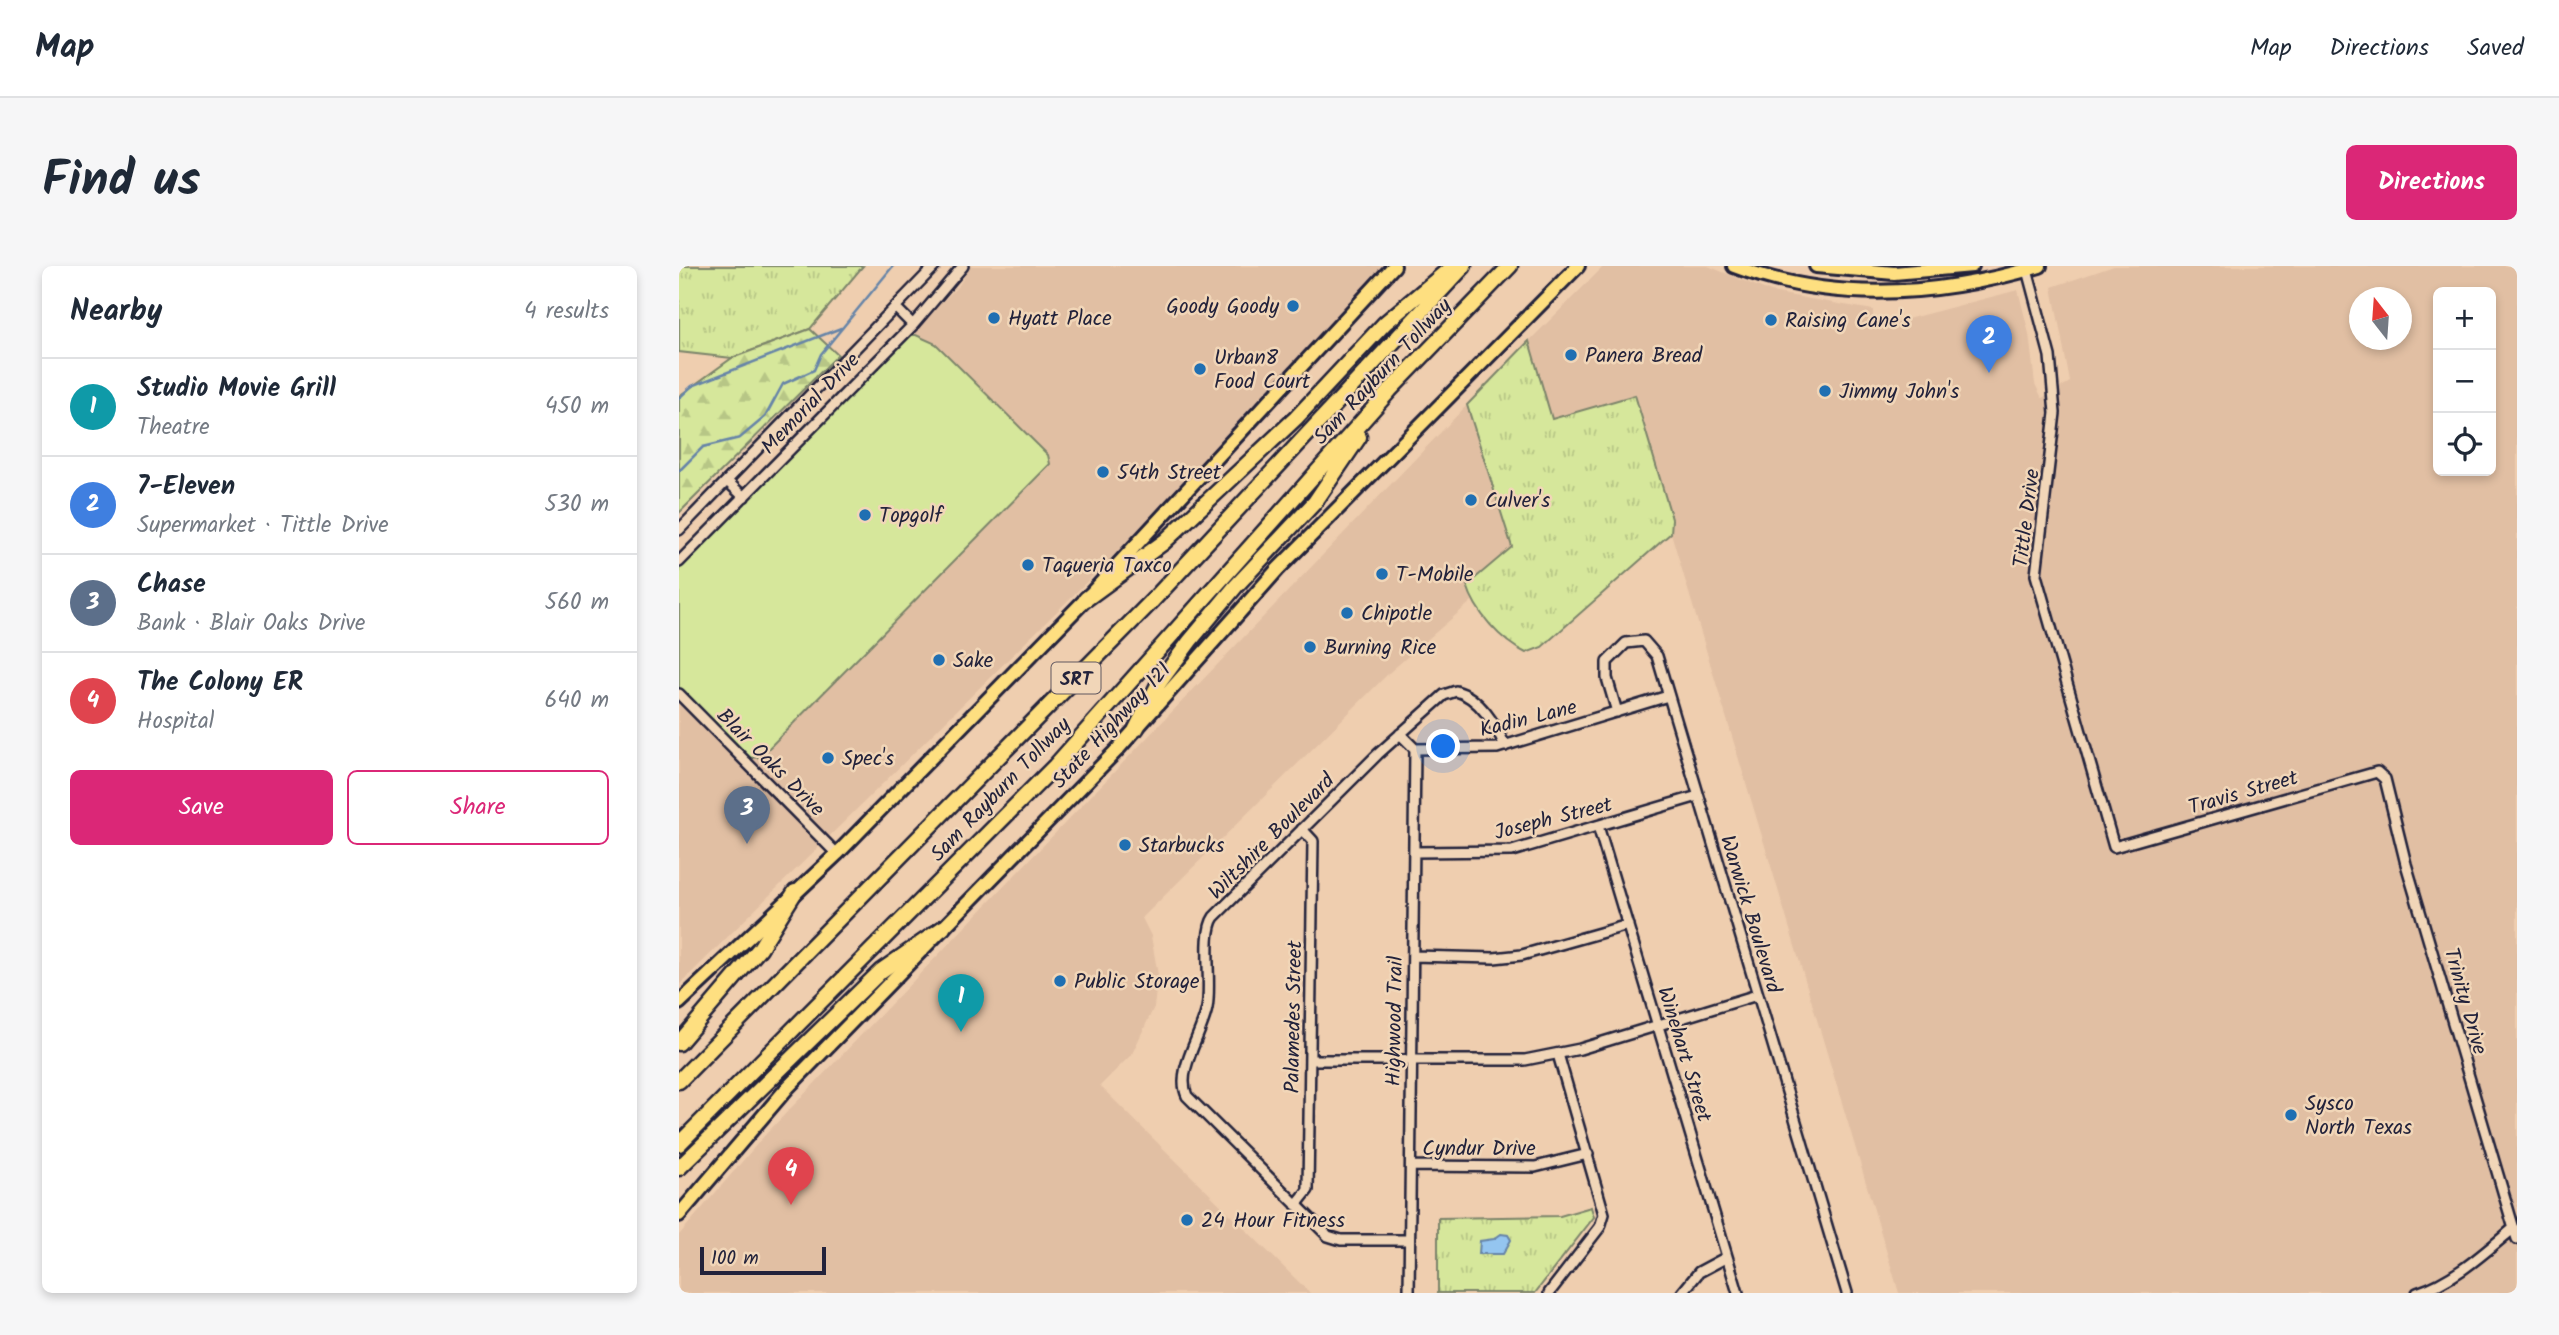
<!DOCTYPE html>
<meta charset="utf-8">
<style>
body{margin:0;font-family:Kalam,sans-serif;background:#f6f6f7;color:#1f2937}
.controls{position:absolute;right:21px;top:21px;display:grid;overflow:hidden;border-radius:10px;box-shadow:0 4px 10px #0003}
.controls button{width:63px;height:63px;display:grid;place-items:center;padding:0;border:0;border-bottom:2px solid #e0e1e3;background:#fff;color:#1f2937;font:35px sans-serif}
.compass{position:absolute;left:1670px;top:21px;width:63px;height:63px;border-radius:50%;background:#fff;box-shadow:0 4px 10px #0003;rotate:343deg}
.scale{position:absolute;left:21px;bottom:18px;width:126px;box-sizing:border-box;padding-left:7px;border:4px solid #22223b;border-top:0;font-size:19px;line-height:24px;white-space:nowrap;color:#22223b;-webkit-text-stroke:5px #f1d6b8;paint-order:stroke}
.you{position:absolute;left:765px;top:481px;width:24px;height:24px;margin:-18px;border:5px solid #fff;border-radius:50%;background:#1a73e8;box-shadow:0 0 0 10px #1a73e833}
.badge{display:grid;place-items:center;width:46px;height:46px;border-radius:50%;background:#db2777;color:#fff;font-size:23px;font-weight:700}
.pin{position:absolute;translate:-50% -58px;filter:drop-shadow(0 2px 4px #0008)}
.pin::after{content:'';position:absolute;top:37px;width:24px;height:21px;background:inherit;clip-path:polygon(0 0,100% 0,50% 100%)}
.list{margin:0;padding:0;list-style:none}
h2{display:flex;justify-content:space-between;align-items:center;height:91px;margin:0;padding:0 28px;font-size:30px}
h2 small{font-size:23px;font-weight:400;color:#747a83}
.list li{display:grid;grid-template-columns:46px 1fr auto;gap:21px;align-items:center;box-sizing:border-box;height:98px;padding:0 28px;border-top:2px solid #e0e1e3}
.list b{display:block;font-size:26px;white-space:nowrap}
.list p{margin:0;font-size:23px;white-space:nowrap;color:#747a83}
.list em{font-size:23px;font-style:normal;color:#747a83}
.actions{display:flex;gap:14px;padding:21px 28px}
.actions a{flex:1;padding:16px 0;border:2px solid #db2777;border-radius:10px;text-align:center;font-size:24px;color:#db2777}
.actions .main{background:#db2777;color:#fff}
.icon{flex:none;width:38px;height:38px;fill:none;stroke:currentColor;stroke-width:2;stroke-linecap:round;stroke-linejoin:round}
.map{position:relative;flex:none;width:1838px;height:1027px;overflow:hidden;border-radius:10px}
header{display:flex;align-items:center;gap:42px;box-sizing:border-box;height:98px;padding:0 35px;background:#fff;border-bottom:2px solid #e0e1e3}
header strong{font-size:33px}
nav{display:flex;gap:38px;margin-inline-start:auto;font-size:24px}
.intro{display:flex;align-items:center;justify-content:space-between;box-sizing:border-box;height:168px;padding:0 42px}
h1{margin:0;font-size:49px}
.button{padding:18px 32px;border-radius:10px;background:#db2777;color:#fff;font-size:24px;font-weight:700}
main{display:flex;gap:42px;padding:0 42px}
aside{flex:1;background:#fff;border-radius:10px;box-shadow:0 4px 10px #0003}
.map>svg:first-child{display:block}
.built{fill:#e1bfa3;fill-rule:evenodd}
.grass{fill:url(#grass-tufts);stroke:#7c846b;stroke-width:2}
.forest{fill:url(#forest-firs);stroke:#7c846b;stroke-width:2}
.pitch{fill:#d6e79b;stroke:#7c846b;stroke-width:2}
.water{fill:#94c5f0;stroke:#6684a8;stroke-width:2}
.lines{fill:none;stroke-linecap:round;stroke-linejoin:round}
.stream{stroke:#6684a8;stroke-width:2.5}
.minor-casing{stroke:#22223b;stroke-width:14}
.major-casing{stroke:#22223b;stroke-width:18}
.highway-casing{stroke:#22223b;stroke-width:19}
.minor{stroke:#f1d6b8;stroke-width:9}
.major{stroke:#fedf80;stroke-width:12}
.highway{stroke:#fedf80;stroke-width:14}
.poi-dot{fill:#1f6fb2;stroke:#f1d6b8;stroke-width:2.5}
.labels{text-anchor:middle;stroke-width:5;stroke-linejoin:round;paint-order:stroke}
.shield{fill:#f1d6b8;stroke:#605860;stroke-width:2}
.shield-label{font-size:19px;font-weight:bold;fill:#22223b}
.poi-label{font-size:21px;fill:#22223b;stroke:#f1d6b8;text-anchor:start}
.street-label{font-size:21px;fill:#22223b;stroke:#f1d6b8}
</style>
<header>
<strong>Map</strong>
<nav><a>Map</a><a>Directions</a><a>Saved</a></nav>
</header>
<div class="intro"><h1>Find us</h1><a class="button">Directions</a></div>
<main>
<aside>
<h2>Nearby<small>4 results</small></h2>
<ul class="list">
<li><span class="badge" style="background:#0f9aa8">1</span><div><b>Studio Movie Grill</b><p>Theatre</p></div><em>450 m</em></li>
<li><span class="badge" style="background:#3f7fe0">2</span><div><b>7-Eleven</b><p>Supermarket · Tittle Drive</p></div><em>530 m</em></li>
<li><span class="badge" style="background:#5c6f8a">3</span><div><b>Chase</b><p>Bank · Blair Oaks Drive</p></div><em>560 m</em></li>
<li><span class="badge" style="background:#e0444e">4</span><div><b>The Colony ER</b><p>Hospital</p></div><em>640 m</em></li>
</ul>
<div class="actions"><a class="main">Save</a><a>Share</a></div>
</aside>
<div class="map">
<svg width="1838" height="1027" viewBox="0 0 1838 1027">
<defs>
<pattern id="grass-tufts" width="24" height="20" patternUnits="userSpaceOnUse" patternTransform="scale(1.75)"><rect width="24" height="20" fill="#d6e79b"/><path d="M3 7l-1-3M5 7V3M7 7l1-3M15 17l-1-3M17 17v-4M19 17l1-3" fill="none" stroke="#b7c686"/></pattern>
<pattern id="forest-firs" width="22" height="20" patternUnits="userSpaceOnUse" patternTransform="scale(1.75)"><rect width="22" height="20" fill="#d6e79b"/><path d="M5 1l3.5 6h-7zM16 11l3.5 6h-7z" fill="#b7c686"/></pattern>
</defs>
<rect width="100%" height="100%" fill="#efceaf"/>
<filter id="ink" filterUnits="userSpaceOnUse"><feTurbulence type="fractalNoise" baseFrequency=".0143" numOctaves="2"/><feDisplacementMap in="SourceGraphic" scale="14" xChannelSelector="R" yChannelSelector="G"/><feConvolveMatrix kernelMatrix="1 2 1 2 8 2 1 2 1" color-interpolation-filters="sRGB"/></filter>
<g filter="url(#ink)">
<!-- built -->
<path class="built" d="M292 0H704L450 274 0 719V303L280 19Z
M925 0H1029L1092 26 1194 44V62L1339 24 1350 68 1356 118 1363 132 1391 116 1373 21 1435 0H1838V1027H1220L992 267 993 253 957 129 872 153 850 75ZM1759 26H1812V205H1759ZM1680 32H1722V74H1680Z
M788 139 833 281 789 319 793 335 712 405 463 652 472 670 479 709 475 741 453 788 421 820 631 1027H0V969L86 869Z"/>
<!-- grass -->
<path class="grass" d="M0 0H184L131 63 53 92 0 86Z
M850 75 873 153 956 129 993 253 992 267 863 381 847 387C822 375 796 346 788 319L833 281 788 139Z
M912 941 915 951 856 1027H759V952L881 950Z"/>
<!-- forest -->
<path class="forest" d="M131 63 159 89 0 247V130L53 92Z"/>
<!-- pitch -->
<path class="pitch" d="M230 69H237L257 78 369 189 371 198 81 491 71 492 0 422V300Z"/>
<!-- water -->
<path class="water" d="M822 968 829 969 832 974 824 988H800L801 975 815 973Z"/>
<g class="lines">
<!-- stream -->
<path class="stream" d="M0 132 13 120 162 62
M0 205 24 181 61 172 86 151 104 118 135 104 142 88 214 0"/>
<!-- minor casing -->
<g class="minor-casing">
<path id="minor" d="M1347 0 1371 90 1376 147 1357 309 1435 581 1698 506 1706 513 1727 598 1838 973
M218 43 234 59
M48 215 65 231
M0 264 256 0
M0 296 234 59 284 0
M0 428 158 588
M938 446 928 412V396L947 377 965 375 978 390 1168 1027
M721 468 736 483 818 482 989 430
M919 560 1059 1027
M735 586 833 585 1019 530
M734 690 815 692 843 689 949 659
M631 794H846L901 783 1078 729
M732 900 856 901 909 888
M617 939 629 924 634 575 623 563
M729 974H662L649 970 508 830C496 805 523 769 528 742 533 718 523 668 535 651L699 488 765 429 777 425C800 431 817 459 826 480
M730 1027 736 483
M870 1027 921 961 925 948 879 788
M1003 1027 1020 1006 1048 991
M1738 1027C1775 1015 1805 987 1835 962"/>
</g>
<!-- major casing -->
<g class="major-casing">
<path id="major" d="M1055 0C1154 38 1261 30 1361 0
M1137 0 1215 7 1293 0
M0 737 158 588 407 333 715 0
M0 949 109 821 438 484 598 304 899 0"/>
</g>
<!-- highway casing -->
<g class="highway-casing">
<path id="highway" d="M407 333 485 276 617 152 706 57 774 0
M457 463 480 417 511 375 557 320 636 236 680 171
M0 777 81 682 116 626
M0 815 474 334 785 0
M0 878 376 500 711 124 831 0
M0 902 202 705 264 662"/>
</g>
<!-- minor -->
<use href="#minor" class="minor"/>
<!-- major -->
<use href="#major" class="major"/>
<!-- highway -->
<use href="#highway" class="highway"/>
</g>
</g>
<!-- markers -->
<g class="poi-dot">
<circle cx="614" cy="40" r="7"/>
<circle cx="315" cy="52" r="7"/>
<circle cx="1092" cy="54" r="7"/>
<circle cx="892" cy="89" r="7"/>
<circle cx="521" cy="103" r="7"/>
<circle cx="1146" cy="125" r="7"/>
<circle cx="424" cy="206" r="7"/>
<circle cx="792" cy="234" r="7"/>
<circle cx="186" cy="249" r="7"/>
<circle cx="349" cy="299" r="7"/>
<circle cx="703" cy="308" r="7"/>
<circle cx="668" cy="347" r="7"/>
<circle cx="631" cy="381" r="7"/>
<circle cx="260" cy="394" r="7"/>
<circle cx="149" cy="492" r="7"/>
<circle cx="446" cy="579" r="7"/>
<circle cx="381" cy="715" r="7"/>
<circle cx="1612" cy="849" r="7"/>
<circle cx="508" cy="954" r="7"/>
</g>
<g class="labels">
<!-- shield labels -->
<rect class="shield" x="372.5" y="396.5" width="49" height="31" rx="5"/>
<g class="shield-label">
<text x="397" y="419">SRT</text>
</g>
<!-- poi labels -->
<g class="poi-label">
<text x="600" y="47" text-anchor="end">Goody Goody</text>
<text x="329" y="59">Hyatt Place</text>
<text x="1106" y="61">Raising Cane's</text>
<text x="906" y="96">Panera Bread</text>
<text x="535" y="98">Urban8<tspan x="535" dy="24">Food Court</tspan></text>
<text x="1160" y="132">Jimmy John's</text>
<text x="438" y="213">54th Street</text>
<text x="806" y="241">Culver's</text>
<text x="200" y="256">Topgolf</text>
<text x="363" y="306">Taqueria Taxco</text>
<text x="717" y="315">T-Mobile</text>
<text x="682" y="354">Chipotle</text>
<text x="645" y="388">Burning Rice</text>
<text x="274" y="401">Sake</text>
<text x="163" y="499">Spec's</text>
<text x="460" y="586">Starbucks</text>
<text x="395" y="722">Public Storage</text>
<text x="1626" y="844">Sysco<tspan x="1626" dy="24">North Texas</tspan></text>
<text x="522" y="961">24 Hour Fitness</text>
</g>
<!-- street labels -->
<g class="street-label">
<text transform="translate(703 105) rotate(-47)" y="7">Sam Rayburn Tollway</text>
<text transform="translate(131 137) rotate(-46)" y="7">Memorial Drive</text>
<text transform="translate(1347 252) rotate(-83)" y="7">Tittle Drive</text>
<text transform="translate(849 452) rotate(-14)" y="7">Kadin Lane</text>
<text transform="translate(432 459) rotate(-47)" y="7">State Highway 121</text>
<text transform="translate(92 496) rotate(45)" y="7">Blair Oaks Drive</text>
<text transform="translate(321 523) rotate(-46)" y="7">Sam Rayburn Tollway</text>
<text transform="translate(1564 526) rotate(-16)" y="7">Travis Street</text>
<text transform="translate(874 552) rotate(-14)" y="7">Joseph Street</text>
<text transform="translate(592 570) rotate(-45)" y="7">Wiltshire Boulevard</text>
<text transform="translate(1072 648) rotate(73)" y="7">Warwick Boulevard</text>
<text transform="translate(1787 735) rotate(74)" y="7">Trinity Drive</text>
<text transform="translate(614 751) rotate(-89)" y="7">Palamedes Street</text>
<text transform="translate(715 755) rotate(-89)" y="7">Highwood Trail</text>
<text transform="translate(1006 788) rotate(73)" y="7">Winehart Street</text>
<text x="800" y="889">Cyndur Drive</text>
</g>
</g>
</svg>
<div class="controls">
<button>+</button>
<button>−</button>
<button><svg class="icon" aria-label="locate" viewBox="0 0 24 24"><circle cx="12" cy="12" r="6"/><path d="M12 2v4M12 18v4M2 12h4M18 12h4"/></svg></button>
</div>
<svg class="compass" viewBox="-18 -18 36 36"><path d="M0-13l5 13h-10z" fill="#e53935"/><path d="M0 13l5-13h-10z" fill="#747a83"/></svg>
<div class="scale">100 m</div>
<div class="you"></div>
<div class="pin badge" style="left:282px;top:766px;background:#0f9aa8">1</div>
<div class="pin badge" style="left:1310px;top:107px;background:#3f7fe0">2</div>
<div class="pin badge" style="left:68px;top:578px;background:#5c6f8a">3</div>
<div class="pin badge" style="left:112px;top:939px;background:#e0444e">4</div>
</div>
</main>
